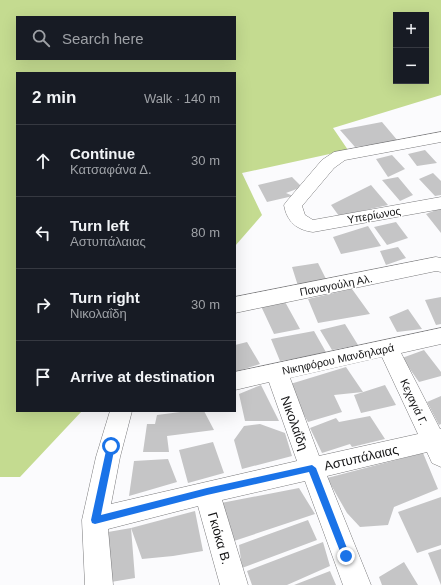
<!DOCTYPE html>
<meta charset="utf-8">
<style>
body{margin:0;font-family:Helvetica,sans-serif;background:#242831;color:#f1f3f6}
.controls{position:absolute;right:12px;top:12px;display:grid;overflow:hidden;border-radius:0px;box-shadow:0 4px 16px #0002}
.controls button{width:36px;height:36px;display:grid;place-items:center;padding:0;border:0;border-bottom:1px solid #363941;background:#171b24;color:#f1f3f6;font:20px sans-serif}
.stop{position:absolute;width:12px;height:12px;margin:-9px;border:3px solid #1a73e8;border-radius:50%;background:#fff}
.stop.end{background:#1a73e8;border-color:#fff;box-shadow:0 1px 4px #0008}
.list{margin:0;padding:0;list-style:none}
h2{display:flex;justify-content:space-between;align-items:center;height:52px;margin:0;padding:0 16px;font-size:17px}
h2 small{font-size:13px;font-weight:400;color:#9ea1a6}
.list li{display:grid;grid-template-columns:26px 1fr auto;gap:12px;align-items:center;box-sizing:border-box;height:72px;padding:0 16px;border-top:1px solid #363941}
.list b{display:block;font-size:15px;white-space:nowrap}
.list p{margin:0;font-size:13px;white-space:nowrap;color:#9ea1a6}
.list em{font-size:13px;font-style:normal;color:#9ea1a6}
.icon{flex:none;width:22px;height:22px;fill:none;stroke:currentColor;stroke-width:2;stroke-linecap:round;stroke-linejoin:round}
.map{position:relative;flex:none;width:441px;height:585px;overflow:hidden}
.search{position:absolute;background:#171b24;box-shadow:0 4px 16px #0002;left:16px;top:16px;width:220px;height:44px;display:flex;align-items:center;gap:10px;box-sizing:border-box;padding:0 14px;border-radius:0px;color:#9ea1a6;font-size:15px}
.panel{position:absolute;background:#171b24;box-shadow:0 4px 16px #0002;left:16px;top:72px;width:220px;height:340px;border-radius:0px}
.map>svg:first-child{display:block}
.green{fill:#c4db90;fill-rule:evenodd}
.building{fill:#c5c5c6}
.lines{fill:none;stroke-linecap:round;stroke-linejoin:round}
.minor-casing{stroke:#7a7a7c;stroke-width:1}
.minor{fill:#fff;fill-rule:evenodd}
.route{fill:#1a73e8}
.labels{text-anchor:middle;stroke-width:3;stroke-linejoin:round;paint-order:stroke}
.street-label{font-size:11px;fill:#161617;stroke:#fff}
.near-street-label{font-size:13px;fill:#161617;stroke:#fff}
</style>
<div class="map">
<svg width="441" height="585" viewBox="0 0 441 585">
<rect width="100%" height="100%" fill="#fbfbfd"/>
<!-- green -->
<path class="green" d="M0 0H441V95L333 128 348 150 242 173 262 215 235 246V73H17V411H82L20 477H0ZM396 15H426V81H396ZM17 17H235V59H17Z"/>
<!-- building -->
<path class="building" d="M382 122 398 141 355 147 340 130Z
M425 150 437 163 417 166 408 154Z
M392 155 405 169 388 177 376 159Z
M433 173 441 181V195L435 196 419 179Z
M292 177 302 187 286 193 293 196 267 202 258 185Z
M398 177 413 195 400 201 382 180Z
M371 185 388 205 339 216 331 205Z
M441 208V233L426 214Z
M396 222 408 238 387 245 374 227Z
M368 226 381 246 341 254 333 237Z
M398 247 406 258 386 265 380 251Z
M318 263 327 281 298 286 292 267Z
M352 289 370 314 318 323 308 299Z
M441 297V324L436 325 425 300Z
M284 300 300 329 274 334 260 304Z
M408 309 422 329 397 332 389 317Z
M345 324 358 345 332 350 320 330Z
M314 331 327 354 280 361 271 339Z
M247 342 260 364 235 372V345Z
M424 350 441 372V376L419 382 402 358Z
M346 367 363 392 334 395 342 412 308 422 287 385Z
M261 385 279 421H245L239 394Z
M385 385 396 405 361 413 354 395Z
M441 396V424L439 425 427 402Z
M188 411H204L214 430 167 436 169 452H143L147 424H155L157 415Z
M370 416 385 439 352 447 350 444 322 453 310 428 336 418 339 422Z
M260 424 285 433 292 456 242 469 234 440 244 426Z
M213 442 224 473 188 483 179 450Z
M423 453 438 489 394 507 388 525 360 527 347 513 327 478Z
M168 459 177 482 129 496 134 461Z
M299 488 315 514 234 541 221 503Z
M441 497V545L417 553 398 512Z
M195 511 203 551 173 556 142 559 131 528Z
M308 520 317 540 242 568 239 545Z
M131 528 135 578 111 582 108 532Z
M323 542 330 566 287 585H252L247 571Z
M441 549V585L428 553Z
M404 562 418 585H382L379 577Z
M330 571 336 585H294Z"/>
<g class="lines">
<!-- minor casing -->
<g class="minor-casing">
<path id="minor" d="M441 132V142L345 160 334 168 302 206 305 215 313 220 441 197V209L313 232C297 230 287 222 284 205L287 201 322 160 334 152Z
M436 257 441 258V272L436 271 235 313V297Z
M441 328V344L401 353 440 429H441V467L432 463 427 452 327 476 371 585H343L305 481 222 500 248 585H220L198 506 108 529 113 585H85L82 520 96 457 110 411H132L120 457 111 504 297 461 269 382 235 390V372ZM382 357 418 434 319 456 290 378Z"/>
</g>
<!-- minor -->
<use href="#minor" class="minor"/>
</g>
<!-- route -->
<path class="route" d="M111 442 115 446 101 515 207 488 312 465 316 468 350 556 349 559 346 560 343 559 309 472 207 495 95 524 92 523 91 520 107 446Z"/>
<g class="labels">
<!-- street labels -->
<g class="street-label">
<text transform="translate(374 215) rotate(-10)" y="4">Υπερίωνος</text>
<text transform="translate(336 285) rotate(-11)" y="4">Παναγούλη Αλ.</text>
<text transform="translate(338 359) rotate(-12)" y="4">Νικηφόρου Μανδηλαρά</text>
<text transform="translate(414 402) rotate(65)" y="4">Κεχαγιά Γ.</text>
</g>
<!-- near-street labels -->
<g class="near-street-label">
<text transform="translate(295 423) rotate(70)" y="5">Νικολαΐδη</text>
<text transform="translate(361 457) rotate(-13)" y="5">Αστυπάλαιας</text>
<text transform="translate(220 538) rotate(74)" y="5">Γκιόκα Β.</text>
</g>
</g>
</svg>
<div class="controls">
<button>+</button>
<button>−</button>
</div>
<div class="stop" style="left:111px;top:446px"></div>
<div class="stop end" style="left:346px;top:556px"></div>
<div class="search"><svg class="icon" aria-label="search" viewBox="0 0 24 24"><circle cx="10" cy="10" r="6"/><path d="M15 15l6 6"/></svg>Search here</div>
<section class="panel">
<h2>2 min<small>Walk · 140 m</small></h2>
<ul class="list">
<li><svg class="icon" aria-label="ahead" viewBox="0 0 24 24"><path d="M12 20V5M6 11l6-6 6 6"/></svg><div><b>Continue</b><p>Κατσαφάνα Δ.</p></div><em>30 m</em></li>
<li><svg class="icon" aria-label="left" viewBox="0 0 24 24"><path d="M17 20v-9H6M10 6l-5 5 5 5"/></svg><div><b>Turn left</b><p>Αστυπάλαιας</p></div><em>80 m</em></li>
<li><svg class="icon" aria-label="right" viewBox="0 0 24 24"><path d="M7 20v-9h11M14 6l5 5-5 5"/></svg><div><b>Turn right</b><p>Νικολαΐδη</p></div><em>30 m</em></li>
<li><svg class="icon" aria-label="arrive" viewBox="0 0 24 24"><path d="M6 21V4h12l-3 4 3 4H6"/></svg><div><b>Arrive at destination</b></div></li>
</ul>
</section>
</div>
